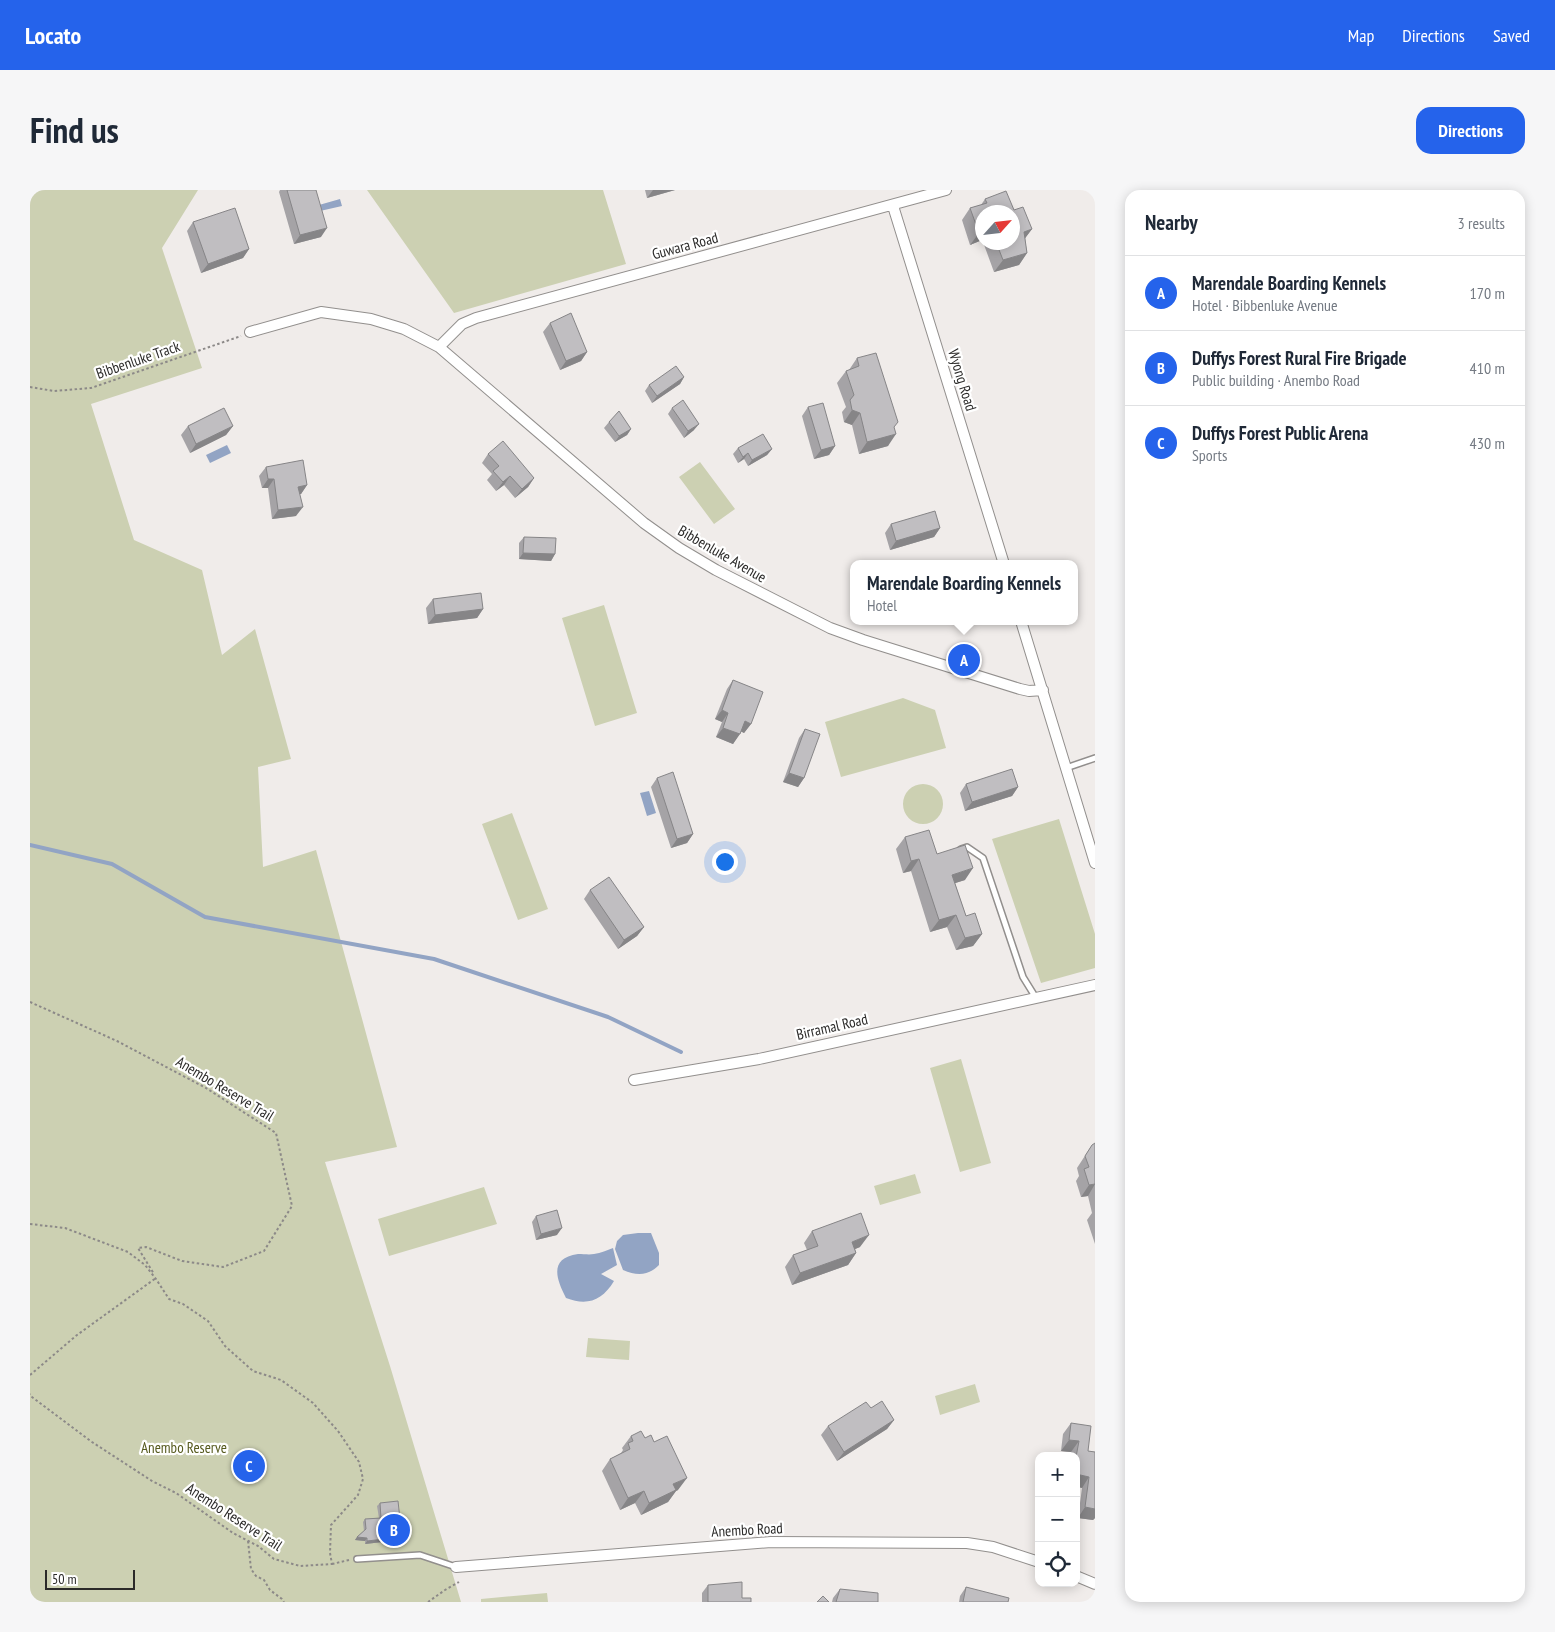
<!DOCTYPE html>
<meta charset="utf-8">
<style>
body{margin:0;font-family:"PT Sans Narrow",sans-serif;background:#f6f6f7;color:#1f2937}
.controls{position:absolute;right:15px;bottom:15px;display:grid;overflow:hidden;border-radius:10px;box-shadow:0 2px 12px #0003}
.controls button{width:45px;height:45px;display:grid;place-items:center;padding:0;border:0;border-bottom:1px solid #e0e1e3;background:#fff;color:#1f2937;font:25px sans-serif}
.compass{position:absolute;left:945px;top:15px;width:45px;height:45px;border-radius:50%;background:#fff;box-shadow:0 2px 12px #0003;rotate:63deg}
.scale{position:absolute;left:15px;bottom:12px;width:90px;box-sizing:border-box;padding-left:5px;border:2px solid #2b2a29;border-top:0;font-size:14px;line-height:18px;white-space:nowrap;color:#2b2a29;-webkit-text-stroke:4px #fff;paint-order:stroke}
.you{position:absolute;left:694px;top:671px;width:18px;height:18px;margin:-12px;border:4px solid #fff;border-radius:50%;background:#1a73e8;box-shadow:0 0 0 8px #1a73e833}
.badge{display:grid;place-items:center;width:32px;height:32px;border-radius:50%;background:#2563eb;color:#fff;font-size:16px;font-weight:700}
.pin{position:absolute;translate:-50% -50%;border:2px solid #fff;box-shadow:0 1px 5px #0006}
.popup{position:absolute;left:820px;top:370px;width:228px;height:65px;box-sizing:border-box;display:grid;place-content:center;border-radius:10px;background:#fff;filter:drop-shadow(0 1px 4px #0005);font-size:16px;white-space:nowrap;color:#747a83}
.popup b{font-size:19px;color:#1f2937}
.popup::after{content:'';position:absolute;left:50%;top:100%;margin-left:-10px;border:10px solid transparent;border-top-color:#fff}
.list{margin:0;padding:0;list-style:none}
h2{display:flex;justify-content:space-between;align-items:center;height:65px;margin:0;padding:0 20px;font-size:21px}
h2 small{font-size:16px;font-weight:400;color:#747a83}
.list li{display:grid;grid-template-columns:32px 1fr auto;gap:15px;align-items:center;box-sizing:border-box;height:75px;padding:0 20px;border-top:1px solid #e0e1e3}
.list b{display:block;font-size:19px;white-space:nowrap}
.list p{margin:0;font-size:16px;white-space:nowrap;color:#747a83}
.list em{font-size:16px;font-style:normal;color:#747a83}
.icon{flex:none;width:28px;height:28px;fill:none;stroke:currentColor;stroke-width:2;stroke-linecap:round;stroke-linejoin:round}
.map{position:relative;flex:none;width:1065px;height:1412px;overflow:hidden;border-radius:15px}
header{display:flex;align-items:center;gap:30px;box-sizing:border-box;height:70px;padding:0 25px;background:#2563eb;color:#fff}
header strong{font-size:24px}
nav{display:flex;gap:28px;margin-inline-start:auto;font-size:18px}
.intro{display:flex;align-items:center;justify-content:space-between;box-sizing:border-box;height:120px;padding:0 30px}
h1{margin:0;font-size:35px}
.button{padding:12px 22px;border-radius:15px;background:#2563eb;color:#fff;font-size:18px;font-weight:700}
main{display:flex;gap:30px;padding:0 30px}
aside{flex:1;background:#fff;border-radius:15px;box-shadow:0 2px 12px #0003}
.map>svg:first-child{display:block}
.green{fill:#ccd0b2}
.water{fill:#92a4c4}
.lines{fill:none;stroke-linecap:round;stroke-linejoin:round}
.stream{stroke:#92a4c4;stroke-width:4}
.lane-casing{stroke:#928f8d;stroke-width:8}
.street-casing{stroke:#928f8d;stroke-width:12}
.path{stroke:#8c8988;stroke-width:2;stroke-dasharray:2.5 2.5;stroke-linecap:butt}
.lane{stroke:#fff;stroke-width:5}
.street{stroke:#fff;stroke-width:10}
.wall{fill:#a5a3a6}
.shaded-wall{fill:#868587}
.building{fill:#c0bec1;stroke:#868587}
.labels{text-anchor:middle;stroke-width:4.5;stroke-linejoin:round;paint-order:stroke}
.street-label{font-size:15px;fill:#2b2a29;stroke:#fff}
.park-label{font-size:15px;fill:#565a1e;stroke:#fff}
</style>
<header>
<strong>Locato</strong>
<nav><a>Map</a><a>Directions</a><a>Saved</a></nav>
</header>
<div class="intro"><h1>Find us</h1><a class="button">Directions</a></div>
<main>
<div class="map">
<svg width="1065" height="1412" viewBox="0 0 1065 1412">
<rect width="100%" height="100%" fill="#f0ecea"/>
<!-- green -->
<path class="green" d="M0 0H168L132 58 172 178 61 214 104 350 172 380 192 465 225 439 261 569 228 577 233 677 286 660 367 957 295 972 360 1176 431 1412H0Z
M337 0H573L596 74 424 123Z
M670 272 705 319 684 334 649 287Z
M574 415 607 523 565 536 532 428Z
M873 508 905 520 916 558 811 587 795 532Z
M873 614a20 20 0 1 1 40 0a20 20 0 1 1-40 0Z
M482 623 518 719 488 730 452 634Z
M1029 629 1065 744V778L1011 793 962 649Z
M931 869 961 973 930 982 900 878Z
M885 984 891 1003 850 1015 844 996Z
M454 997 467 1034 359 1066 348 1029Z
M558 1148 600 1151 599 1170 556 1167Z
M945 1194 950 1212 910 1225 905 1206Z
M517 1403 518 1412H451V1409Z"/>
<!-- water -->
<path class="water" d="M310 9 312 16 290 21 289 15Z
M197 255 201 263 180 273 176 265Z
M619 601 626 623 617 626 610 603Z
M608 1043H621L629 1063V1075C618 1086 607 1086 593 1080L585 1059 587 1051 593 1045Z
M583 1058 587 1075 571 1084 584 1091C572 1111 557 1116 536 1108 525 1087 520 1068 548 1064 554 1064 559 1065 564 1064 571 1063 577 1060 583 1058Z"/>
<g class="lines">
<!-- stream -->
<path class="stream" d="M0 655 82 674 175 727 404 769 578 827 651 862"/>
<!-- lane casing -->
<g class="lane-casing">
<path id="lane" d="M1036 578 1065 568
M931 659 937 657 953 668 993 787 1006 808
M327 1369 390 1365 426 1377"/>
</g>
<!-- street casing -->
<g class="street-casing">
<path id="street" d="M863 16 974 374
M220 142 291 122 341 129 374 139 409 157 614 333 649 358 686 380 800 438 833 450 990 499 999 501 1013 500
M409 157 432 134 446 128 916 0
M991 431 1065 673
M604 890 729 869 1065 795
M426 1377 741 1352 937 1353 963 1357 1009 1372
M1046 1386 1065 1394"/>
</g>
<!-- path -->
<path class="path" d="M0 197 24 201 61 198 211 146
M0 812 87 851 176 898 246 943 262 1016 234 1061 193 1077 152 1071 116 1057 108 1058 124 1084
M0 1034 35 1038 98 1062 115 1075 126 1089 139 1109 153 1114 178 1131 195 1156 223 1181 251 1190 283 1213 308 1241 329 1272 333 1289 328 1305 301 1335 300 1363 302 1374 270 1376 244 1369 228 1356 203 1343 146 1303 122 1291 62 1252 2 1207 0 1204
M0 1185 47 1145 126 1088
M218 1351 221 1379 226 1386 234 1390 240 1400 252 1409 254 1412
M302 1374 319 1370
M398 1412 415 1400 429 1392"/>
<!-- lane -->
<use href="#lane" class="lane"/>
<!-- street -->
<use href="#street" class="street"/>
</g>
<!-- wall -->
<path class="wall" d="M250 0H286L291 47 264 54 249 2Z
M615 0H645L617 8Z
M955 9 984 20 1002 39 995 48 997 63 989 75 964 82 953 52H982L952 22V50L940 55 932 30 940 18 951 15Z
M163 32 219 59 213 68 171 83 157 41Z
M520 133 557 162 551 171 530 180 513 142Z
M827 168 864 237 858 256 829 264 822 235 814 232 812 222 816 217 807 193 816 181 819 180Z
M654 187 650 194 622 213 615 201 619 195Z
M778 217 805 256 799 265 784 269 772 226Z
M642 218 664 240 654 248 638 224Z
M579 232 601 239 597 245 585 252 574 238Z
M158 236H203L196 245 160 263 151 245Z
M708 258 742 259 737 265 718 276 714 269 708 273 703 264Z
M458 264 504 288 498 297 485 308 474 295 466 301 457 290 462 284 452 273Z
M236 277 277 295 271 304H269L266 326 242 329 238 298H232L229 286Z
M861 334 910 338 904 347 860 360 855 343Z
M494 347 525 364 521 371 489 369V353Z
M403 409 453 419 447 428 398 434 396 418Z
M703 490 721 534 714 543 711 541 703 554 686 547 692 532 685 529 697 499Z
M775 539 774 588 768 597 753 592 769 548Z
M627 588 663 644 657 653 641 658 621 597Z
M936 594 988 597 982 606 935 621 930 603Z
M875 647 907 664 935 690 925 693 936 726 952 744 943 756 926 760 917 737 900 742 881 681 873 683 866 659Z
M560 700 614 737 607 746 588 759 554 709Z
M1065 953V1054L1057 1030 1062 1023 1058 1006 1051 1007 1046 991 1049 986 1047 978 1062 955Z
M506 1026 527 1045 506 1050 502 1032Z
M782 1041 830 1057 825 1059 826 1063 818 1075 762 1095 755 1077 763 1065 777 1060 774 1053Z
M841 1218 864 1230 857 1239 807 1271 791 1245 798 1236Z
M1041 1233 1058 1261 1065 1262V1328L1063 1330 1048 1328 1052 1298 1046 1266H1041V1262L1031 1261 1033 1244Z
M601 1246 615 1248 648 1300 646 1301 638 1312 611 1325 605 1313 590 1320 572 1281 580 1269 591 1263 593 1260 592 1258Z
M350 1313 370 1350 335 1354V1351L325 1350 327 1347 334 1341 333 1332 335 1329 349 1328 347 1316Z
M678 1395 712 1408 721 1412H672V1403Z
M936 1397 978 1412H929L930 1406Z
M810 1399 848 1412H802L803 1408Z"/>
<!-- shaded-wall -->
<path class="shaded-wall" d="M623 0H645L617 8Z
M297 38 291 47 264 54 270 45Z
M1002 39 993 51 994 42Z
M952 42V50L940 55 949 43Z
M219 59 213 68 171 83 178 74Z
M997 63 989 75 964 82 973 70Z
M557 162 551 171 530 180 536 171Z
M654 187 650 194 622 213 627 206Z
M822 220 830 223 822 235 814 232Z
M669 234 664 240 654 248 658 241Z
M203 236 196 245 160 263 166 254Z
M601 239 597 245 585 252 589 246Z
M866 244 858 256 829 264 837 252Z
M805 256 799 265 784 269 791 260Z
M742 259 737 265 718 276 722 270Z
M718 263 714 269 708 273 713 267Z
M480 286 474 295 466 301 473 292Z
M504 288 498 297 485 308 492 299Z
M238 289H244L238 298H232Z
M277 295 271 304 261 306 268 297Z
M273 317 266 326 242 329 248 320Z
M910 338 904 347 860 360 866 351Z
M493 363 525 364 521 371 489 369Z
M453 419 447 428 398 434 405 425Z
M692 520 698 523 692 532 685 529Z
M715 531 721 534 714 543 708 540Z
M693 538 710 544 703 554 686 547Z
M759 583 774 588 768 597 753 592Z
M988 597 982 606 935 621 942 612Z
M663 644 657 653 641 658 647 649Z
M889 669 881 681 873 683 881 671Z
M943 678 935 690 913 697 922 685Z
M926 725 917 737 900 742 909 730Z
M614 737 607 746 588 759 594 750Z
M952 744 943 756 926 760 935 748Z
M1065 994 1058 1006 1051 1007 1059 995Z
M532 1038 527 1045 506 1050 511 1044Z
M839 1045 830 1057 813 1064 822 1052Z
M826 1063 818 1075 762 1095 770 1083Z
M864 1230 857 1239 807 1271 814 1262Z
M1039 1250 1049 1251 1041 1262 1031 1261Z
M1046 1284 1059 1287 1052 1298 1046 1297Z
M657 1288 648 1300 646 1301 638 1312 611 1325 619 1313 643 1294Z
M614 1301 605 1313 590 1320 598 1308Z
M1055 1317 1065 1319V1328L1063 1330 1048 1328Z
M327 1347 337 1348 335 1351 325 1350Z
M372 1347 370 1350 335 1354 337 1351Z"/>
<!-- building -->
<path class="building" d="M257 0H286L297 38 270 45Z
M976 1 984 20 993 17 1002 39 994 42 997 63 973 70 966 52H982V22H952V42L949 43 940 18 957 13 955 9Z
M205 18 219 59 178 74 163 32Z
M541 123 557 162 536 171 520 133Z
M846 163 868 232 864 237 866 244 837 252 830 223 822 220 820 210 824 205 816 181 829 176 827 168Z
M646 176 654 187 627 206 619 195Z
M653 210 669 234 658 241 642 218Z
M793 213 805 256 791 260 778 217Z
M194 218 203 236 166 254 158 236Z
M589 221 601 239 589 246 579 232Z
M733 244 742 259 722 270 718 263 713 267 708 258Z
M473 251 504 288 492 299 480 286 473 292 463 281 469 276 458 264Z
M273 270 277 295 268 297 273 317 248 320 244 289H238L236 277Z
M905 321 910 338 866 351 861 334Z
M494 347 526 348 525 364 493 363Z
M451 403 453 419 405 425 403 409Z
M703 490 733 502 721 534 715 531 710 544 693 538 698 523 692 520Z
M775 539 790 544 774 588 759 583Z
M982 579 988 597 942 612 936 594Z
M643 582 663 644 647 649 627 588Z
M899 640 907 664 935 655 943 678 922 685 936 726 945 723 952 744 935 748 926 725 909 730 889 669 881 671 875 647Z
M579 687 614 737 594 750 560 700Z
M1065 953V994L1059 995 1054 979 1059 977 1055 966 1062 955Z
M527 1020 532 1038 511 1044 506 1026Z
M831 1023 839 1045 822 1052 826 1063 770 1083 763 1065 788 1056 782 1041Z
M852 1211 864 1230 814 1262 798 1236 836 1212 841 1218Z
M1041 1233 1061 1236 1058 1261 1065 1262V1319L1055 1317 1059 1287 1046 1284V1267L1049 1251 1039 1250Z
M611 1241 615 1248 621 1245 624 1252 637 1246 657 1288 643 1294 646 1300 619 1313 614 1301 598 1308 580 1269 600 1259 598 1253 603 1251 601 1246Z
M368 1311 372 1347 337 1351V1348L327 1347 336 1339 335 1329 351 1328 350 1313Z
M712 1392V1408H721V1412H678V1395Z
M936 1397 979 1408 978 1412H933Z
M810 1399 848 1403V1412H806Z
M793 1406 799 1412H787Z"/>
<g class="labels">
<!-- street labels -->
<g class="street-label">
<text transform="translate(655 56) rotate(-15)" y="5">Guwara Road</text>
<text transform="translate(108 170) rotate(-19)" y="5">Bibbenluke Track</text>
<text transform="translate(932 190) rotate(73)" y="5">Wyong Road</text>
<text transform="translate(692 364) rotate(30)" y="5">Bibbenluke Avenue</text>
<text transform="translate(802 837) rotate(-13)" y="5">Birramal Road</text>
<text transform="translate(195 899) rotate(31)" y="5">Anembo Reserve Trail</text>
<text transform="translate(204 1327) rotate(33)" y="5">Anembo Reserve Trail</text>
<text transform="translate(717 1340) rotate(-3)" y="5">Anembo Road</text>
</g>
<!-- park labels -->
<g class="park-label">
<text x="154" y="1263">Anembo Reserve</text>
</g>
</g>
</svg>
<div class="controls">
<button>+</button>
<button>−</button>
<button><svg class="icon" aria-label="locate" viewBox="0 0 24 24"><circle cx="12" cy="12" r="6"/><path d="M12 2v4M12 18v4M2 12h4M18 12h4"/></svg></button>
</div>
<svg class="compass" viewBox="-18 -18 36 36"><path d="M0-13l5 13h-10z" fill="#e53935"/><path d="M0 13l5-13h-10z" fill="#747a83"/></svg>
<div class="scale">50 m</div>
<div class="you"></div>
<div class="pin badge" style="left:934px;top:470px">A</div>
<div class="popup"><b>Marendale Boarding Kennels</b>Hotel</div>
<div class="pin badge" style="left:364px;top:1340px">B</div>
<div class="pin badge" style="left:219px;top:1276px">C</div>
</div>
<aside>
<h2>Nearby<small>3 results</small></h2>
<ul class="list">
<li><span class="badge">A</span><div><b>Marendale Boarding Kennels</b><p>Hotel · Bibbenluke Avenue</p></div><em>170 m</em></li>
<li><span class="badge">B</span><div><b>Duffys Forest Rural Fire Brigade</b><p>Public building · Anembo Road</p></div><em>410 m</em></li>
<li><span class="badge">C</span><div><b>Duffys Forest Public Arena</b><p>Sports</p></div><em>430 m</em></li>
</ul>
</aside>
</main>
